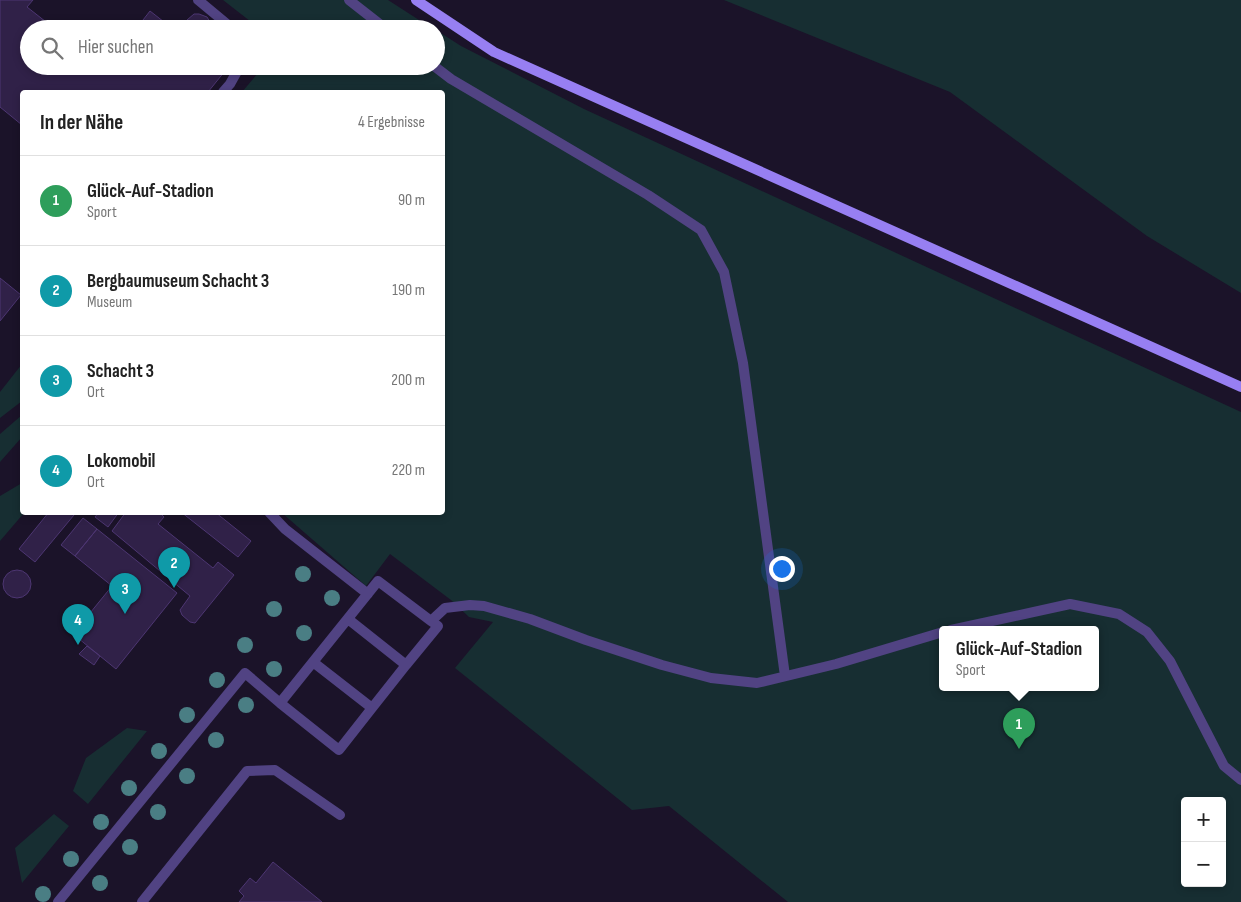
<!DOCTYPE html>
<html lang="de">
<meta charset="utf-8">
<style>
body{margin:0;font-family:"Sofia Sans Condensed",sans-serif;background:#f6f6f6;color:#222}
.controls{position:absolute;right:15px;bottom:15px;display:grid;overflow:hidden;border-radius:5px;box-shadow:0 2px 8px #0003}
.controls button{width:45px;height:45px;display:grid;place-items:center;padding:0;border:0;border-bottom:1px solid #e0e0e0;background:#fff;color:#222;font:25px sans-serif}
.you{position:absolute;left:781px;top:568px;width:18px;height:18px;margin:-12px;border:4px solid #fff;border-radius:50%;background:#1a73e8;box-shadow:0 0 0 8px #1a73e833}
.badge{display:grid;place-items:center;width:32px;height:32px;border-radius:50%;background:#20617c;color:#fff;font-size:16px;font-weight:700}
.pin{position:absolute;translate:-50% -41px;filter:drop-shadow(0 1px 2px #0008)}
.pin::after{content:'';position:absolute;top:26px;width:18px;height:15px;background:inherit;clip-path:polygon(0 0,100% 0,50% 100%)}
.popup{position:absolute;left:939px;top:626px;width:160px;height:65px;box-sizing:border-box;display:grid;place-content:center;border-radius:5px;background:#fff;filter:drop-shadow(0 1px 4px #0005);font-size:16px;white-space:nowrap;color:#767676}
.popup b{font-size:19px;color:#222}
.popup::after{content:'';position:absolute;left:50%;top:100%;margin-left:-10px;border:10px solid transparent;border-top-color:#fff}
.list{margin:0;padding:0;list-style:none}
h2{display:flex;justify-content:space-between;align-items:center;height:65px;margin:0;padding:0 20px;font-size:21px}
h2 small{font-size:16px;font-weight:400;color:#767676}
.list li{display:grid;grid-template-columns:32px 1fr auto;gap:15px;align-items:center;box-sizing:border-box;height:90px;padding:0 20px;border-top:1px solid #e0e0e0}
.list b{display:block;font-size:19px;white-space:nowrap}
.list p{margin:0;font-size:16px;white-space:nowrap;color:#767676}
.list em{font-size:16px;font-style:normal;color:#767676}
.icon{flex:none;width:28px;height:28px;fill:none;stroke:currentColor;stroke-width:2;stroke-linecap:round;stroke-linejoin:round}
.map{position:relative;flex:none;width:1241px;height:902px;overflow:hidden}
.search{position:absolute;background:#fff;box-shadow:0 2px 8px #0003;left:20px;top:20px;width:425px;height:55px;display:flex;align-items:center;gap:12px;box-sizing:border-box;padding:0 18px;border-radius:28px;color:#767676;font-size:19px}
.panel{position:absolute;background:#fff;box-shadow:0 2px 8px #0003;left:20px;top:90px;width:425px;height:425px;border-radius:5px}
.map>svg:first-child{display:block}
.green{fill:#172e32;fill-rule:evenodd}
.building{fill:#302148;stroke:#4d3672}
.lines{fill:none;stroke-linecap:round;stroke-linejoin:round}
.lane{stroke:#514383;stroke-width:10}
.secondary{stroke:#977ff2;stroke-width:10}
.tree{fill:#4a7e84}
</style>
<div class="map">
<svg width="1241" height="902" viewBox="0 0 1241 902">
<rect width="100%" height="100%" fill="#1b1329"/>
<!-- green -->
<path class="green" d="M223 0H388L433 29H260Z
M724 0H1241V293L1147 236 950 92Z
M436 30 461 46 584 109 1241 412V902H788L669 806 632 810 455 668 493 622 469 617 451 600 390 554 366 586 282 513 442 512V92H242L264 66H436ZM943 630H1095V688H943ZM1185 801H1222V883H1185Z
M22 364V401L0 418V392Z
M22 415V437L0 462V434Z
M22 483V512L24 513 0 541V496Z
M127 728 147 731 88 804 73 791 86 758Z
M54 814 69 826 22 883 15 848Z"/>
<!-- building -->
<path class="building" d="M0 0H33L27 7 55 29H29V66H101L103 68 105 66H219L225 71 208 92H22V125L0 107Z
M150 11 173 29H136Z
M194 14H199L207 17 210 22 211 29H185L187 20Z
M0 278 21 295 0 321Z
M49 512H71L74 515 35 562 19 549Z
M99 512H119L108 527 95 517Z
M126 512H159L164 517 158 524 213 568 218 562 234 575 195 623 190 622 182 615 180 610 190 596 112 531Z
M181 512H215L251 541 238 557Z
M83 518 97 529 75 556 61 545Z
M97 529 177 593 116 669 73 634 112 586 75 556Z
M3 584a14 14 0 1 1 28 0a14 14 0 1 1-28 0Z
M87 646 100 656 94 665 79 654Z
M273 862 322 902H239L244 896 239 891 250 878 256 883Z"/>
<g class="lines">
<!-- lane -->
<path class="lane" d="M198 0 233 29
M349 0 386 29
M434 66 451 79 648 195 701 230 724 272 743 363 785 676
M223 92 230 84 240 66
M269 512 285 529 368 594
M348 619 406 665 372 708
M951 630 1070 604 1119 614 1147 632 1170 661 1224 766 1241 780
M406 665 438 626 431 621
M280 703 339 750 372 708 313 662
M58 902 245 673 280 703 378 581 431 621 445 608 470 605 484 606 530 619 586 640 662 665 711 678 757 683 836 664 943 632
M142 902 247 771 275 770 340 815"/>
<!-- secondary -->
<path class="secondary" d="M416 0 494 52 1241 387"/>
</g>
<!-- trees -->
<g class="tree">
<circle cx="303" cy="574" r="8"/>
<circle cx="332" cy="598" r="8"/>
<circle cx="274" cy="609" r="8"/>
<circle cx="304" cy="633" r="8"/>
<circle cx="245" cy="645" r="8"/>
<circle cx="274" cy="669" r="8"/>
<circle cx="217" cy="680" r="8"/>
<circle cx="246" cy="705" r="8"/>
<circle cx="187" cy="715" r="8"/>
<circle cx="216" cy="740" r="8"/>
<circle cx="159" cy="751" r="8"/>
<circle cx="187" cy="776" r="8"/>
<circle cx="129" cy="788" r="8"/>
<circle cx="158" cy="812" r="8"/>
<circle cx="101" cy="822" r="8"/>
<circle cx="130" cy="847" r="8"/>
<circle cx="71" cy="859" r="8"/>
<circle cx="100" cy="883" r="8"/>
<circle cx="43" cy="894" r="8"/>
</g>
</svg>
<div class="controls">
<button>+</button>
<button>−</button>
</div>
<div class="you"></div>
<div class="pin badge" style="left:1019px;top:749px;background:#2e9e5b">1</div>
<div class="popup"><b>Glück-Auf-Stadion</b>Sport</div>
<div class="pin badge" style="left:174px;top:588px;background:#0f9aa8">2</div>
<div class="pin badge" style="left:125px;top:614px;background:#0f9aa8">3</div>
<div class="pin badge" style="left:78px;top:645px;background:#0f9aa8">4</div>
<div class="search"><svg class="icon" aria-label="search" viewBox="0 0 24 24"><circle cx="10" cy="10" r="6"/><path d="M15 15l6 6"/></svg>Hier suchen</div>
<section class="panel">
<h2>In der Nähe<small>4 Ergebnisse</small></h2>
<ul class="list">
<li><span class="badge" style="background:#2e9e5b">1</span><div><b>Glück-Auf-Stadion</b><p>Sport</p></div><em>90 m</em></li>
<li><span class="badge" style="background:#0f9aa8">2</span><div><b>Bergbaumuseum Schacht 3</b><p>Museum</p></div><em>190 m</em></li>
<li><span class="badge" style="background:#0f9aa8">3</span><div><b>Schacht 3</b><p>Ort</p></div><em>200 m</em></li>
<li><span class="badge" style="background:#0f9aa8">4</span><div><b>Lokomobil</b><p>Ort</p></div><em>220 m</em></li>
</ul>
</section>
</div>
